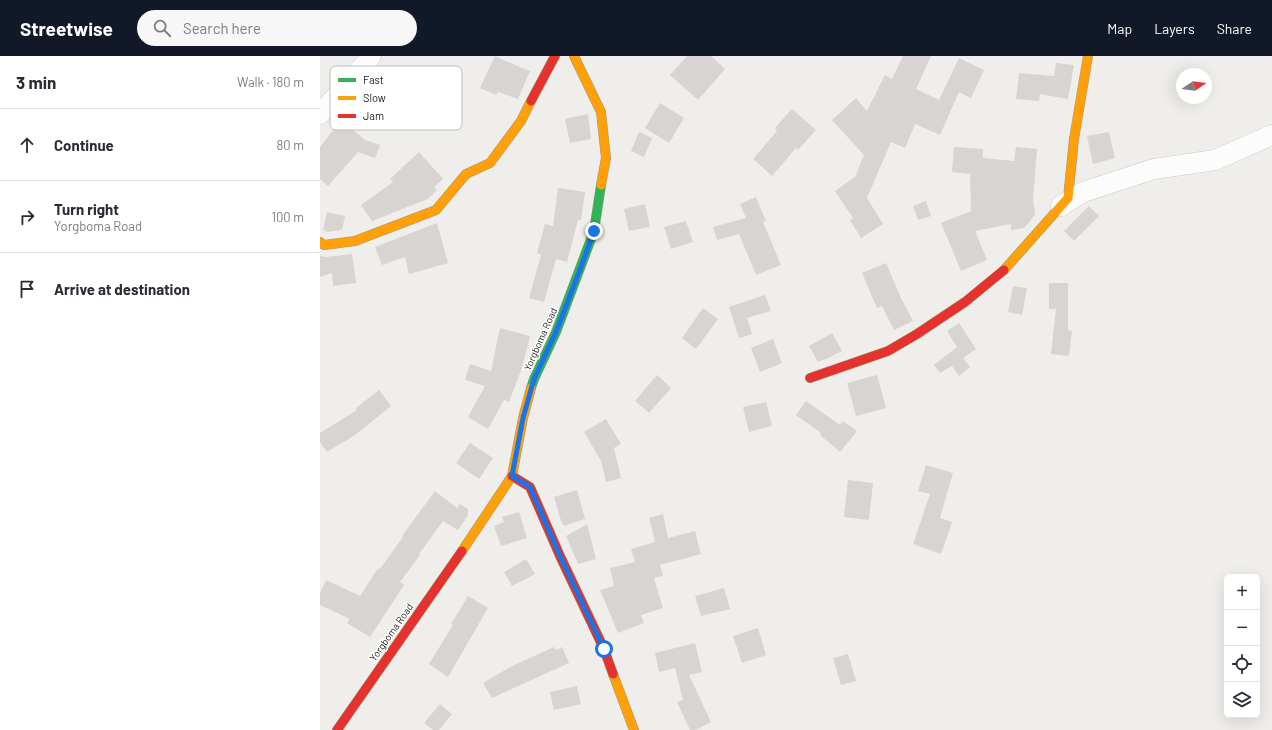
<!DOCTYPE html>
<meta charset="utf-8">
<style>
body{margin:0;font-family:Barlow,sans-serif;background:#f7f7f7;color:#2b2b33}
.controls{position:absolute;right:12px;bottom:12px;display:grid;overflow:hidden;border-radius:6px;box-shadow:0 4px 16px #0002}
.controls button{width:36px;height:36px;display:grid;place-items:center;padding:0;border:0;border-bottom:1px solid #e1e1e2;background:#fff;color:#2b2b33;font:20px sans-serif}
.compass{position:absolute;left:856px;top:12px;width:36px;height:36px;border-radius:50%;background:#fff;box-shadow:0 4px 16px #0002;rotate:77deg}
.stop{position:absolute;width:12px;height:12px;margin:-9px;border:3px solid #1a73e8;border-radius:50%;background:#fff}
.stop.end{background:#1a73e8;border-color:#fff;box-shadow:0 1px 4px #0008}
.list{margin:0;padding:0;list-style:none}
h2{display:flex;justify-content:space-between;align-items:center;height:52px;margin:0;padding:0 16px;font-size:17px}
h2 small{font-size:13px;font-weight:400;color:#7c7c81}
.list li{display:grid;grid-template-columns:26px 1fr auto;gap:12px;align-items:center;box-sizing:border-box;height:72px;padding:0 16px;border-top:1px solid #e1e1e2}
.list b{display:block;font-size:15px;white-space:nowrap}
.list p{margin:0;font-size:13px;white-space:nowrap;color:#7c7c81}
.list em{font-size:13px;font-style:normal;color:#7c7c81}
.icon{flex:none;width:22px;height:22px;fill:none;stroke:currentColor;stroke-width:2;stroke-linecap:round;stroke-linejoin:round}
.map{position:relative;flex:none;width:952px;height:674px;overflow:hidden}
header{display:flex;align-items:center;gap:24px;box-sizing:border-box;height:56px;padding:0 20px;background:#111827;color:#fff}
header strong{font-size:19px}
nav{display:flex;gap:22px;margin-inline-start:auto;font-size:14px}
.search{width:280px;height:36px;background:#f7f7f7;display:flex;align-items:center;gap:10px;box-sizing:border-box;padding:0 14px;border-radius:22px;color:#7c7c81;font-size:15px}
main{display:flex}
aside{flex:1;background:#fff}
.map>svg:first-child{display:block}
.building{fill:#d7d4d2}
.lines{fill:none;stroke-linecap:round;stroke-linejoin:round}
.street-casing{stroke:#c9c8c7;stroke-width:21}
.fast-casing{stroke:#999a82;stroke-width:10}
.slow-casing{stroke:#999a82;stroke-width:10}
.jam-casing{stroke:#999a82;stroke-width:10}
.street{stroke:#fdfcfc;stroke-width:20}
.fast{stroke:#30b455;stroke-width:9}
.slow{stroke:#ff9f0a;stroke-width:9}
.jam{stroke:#e5322d;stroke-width:9}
.route{stroke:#1a73e8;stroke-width:5}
.labels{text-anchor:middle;stroke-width:3;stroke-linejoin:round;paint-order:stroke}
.street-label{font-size:10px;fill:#222;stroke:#fff}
.key{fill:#fff;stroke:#bdbdbd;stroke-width:1}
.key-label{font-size:11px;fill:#222}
</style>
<header>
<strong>Streetwise</strong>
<div class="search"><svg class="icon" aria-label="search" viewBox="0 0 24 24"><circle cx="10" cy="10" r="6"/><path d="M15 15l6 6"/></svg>Search here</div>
<nav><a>Map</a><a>Layers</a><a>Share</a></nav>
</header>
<main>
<aside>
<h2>3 min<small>Walk · 180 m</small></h2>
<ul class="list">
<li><svg class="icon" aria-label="ahead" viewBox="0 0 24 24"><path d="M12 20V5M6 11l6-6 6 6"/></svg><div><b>Continue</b></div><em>80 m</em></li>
<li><svg class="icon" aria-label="right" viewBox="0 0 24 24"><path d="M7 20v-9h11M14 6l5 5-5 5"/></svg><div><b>Turn right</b><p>Yorgboma Road</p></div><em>100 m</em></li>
<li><svg class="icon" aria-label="arrive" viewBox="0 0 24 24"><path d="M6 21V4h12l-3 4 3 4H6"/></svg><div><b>Arrive at destination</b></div></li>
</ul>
</aside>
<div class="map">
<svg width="952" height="674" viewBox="0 0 952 674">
<rect width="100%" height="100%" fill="#f0eeeb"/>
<!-- building -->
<path class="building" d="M175 0 195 9 210 15 198 43 178 36 176 39 160 32Z
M367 0H391L405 13 378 44 350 19Z
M583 0H611L596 33 619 44 639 2 664 14 651 42 639 36 620 79 595 68 585 92 571 86 547 142 563 168 541 182 530 164 533 162 515 135 535 121 544 99 512 64 536 42 547 55 565 19 572 23Z
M736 7 754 9 748 43 720 38 719 45 696 43 699 17 734 20Z
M340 47 364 62 349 87 325 72Z
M472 53 496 74 478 94 476 92 452 120 433 103 457 75 455 72Z
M268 58 271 83 250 87 245 63Z
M21 64 45 84 60 89 55 102 38 96 8 130 0 123V91Z
M319 76 332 82 324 101 311 95Z
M789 76 795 102 773 108 767 80Z
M634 91 663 93V102L694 105 696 91 717 93 713 143 715 159 704 172 691 174V168L655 175 667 204 641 215 621 167 651 155 650 118 632 116Z
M99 96 123 123 114 131 117 134 108 143 52 165 41 149 73 126 70 123Z
M238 132 265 136 261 164H258L247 206 236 203 224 246 209 242 221 199 217 197 225 168 233 170Z
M436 141 446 165 443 166 461 209 436 219 419 178 397 184 393 171 426 162 420 148Z
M606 145 611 160 598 164 593 150Z
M325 148 330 171 309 175 304 153Z
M769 150 779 160 754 185 744 175Z
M7 156 25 160 22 174 7 176 3 174Z
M366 165 373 186 351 193 344 171Z
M117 167 128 207 89 218 85 201 62 209 55 191Z
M32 198 36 227 13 230 12 217 0 221V200L6 201Z
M566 207 581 242 593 265 574 274 562 250 557 252 542 217Z
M729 227H748V274L752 275 749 300 731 298 736 253H729Z
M693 230 707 232 702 259 688 256Z
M445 239 451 255 427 262 432 278 419 282 409 251Z
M383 252 398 263 376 293 362 282Z
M639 267 656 293 643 302 650 311 639 320 632 310 620 317 614 309 637 291 627 275Z
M180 272 210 280 202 312 189 346 184 344 168 373 148 361 165 330 145 324 150 308 171 315Z
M512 277 522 295 508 302 498 306 489 290Z
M453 283 462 307 440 316 431 292Z
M337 319 351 332 329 357 315 345Z
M557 319 566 352 536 360 527 327Z
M59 334 71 350 35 379 7 396 0 386V377L37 354 36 352Z
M486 345 520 369 523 365 537 375 520 396 500 379 501 377 476 359Z
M446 346 452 370 429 376 423 351Z
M286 363 301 388 294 392 301 422 286 426 281 405 264 376Z
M150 387 173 402 159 423 136 407Z
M606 409 633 417 620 462 632 466 621 498 593 488 610 438 598 435Z
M528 424 553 427 549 464 524 461Z
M257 434 265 463 244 470 243 468H242L234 441Z
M115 435 137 452 140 448 148 453V459L138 474 123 465 99 498 100 499 80 526 84 529 50 581 27 567 30 563 0 549V537L6 524 40 540 58 512 60 513 83 481 82 480Z
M199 456 207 482 181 490 174 470 184 466 182 461Z
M343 458 348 482 375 475 381 498 340 509 343 520 334 522 343 552 321 559 324 567 298 577 280 534 294 530 290 512 315 506 311 493 335 486 329 462Z
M267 468 276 503 258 508 246 480Z
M206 503 215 518 192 530 184 516Z
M404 532 410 553 381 560 375 540Z
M148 540 168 552 128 621 109 608 133 569 131 568Z
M438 572 446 599 422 607 413 580Z
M375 587 382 616 369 619 391 666 375 674H370L357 646 363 644 355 612 339 616 335 597Z
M234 591 236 594 242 591 249 607 172 642 163 627 192 610Z
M528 598 536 625 521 629 513 602Z
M257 630 261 648 234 654 230 636Z
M120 648 132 658 119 674H113L104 667Z"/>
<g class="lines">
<!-- street casing -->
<g class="street-casing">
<path id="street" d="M0 58 45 8 51 0
M741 150 763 136 834 113 895 104 952 79"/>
</g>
<!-- fast casing -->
<g class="fast-casing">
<path id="fast" d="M211 332 214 323 236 276 274 175 281 129"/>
</g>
<!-- slow casing -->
<g class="slow-casing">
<path id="slow" d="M254 0 281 56 286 102 281 129
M0 186 4 189 35 185 116 154 146 118 170 107 201 65 211 45
M684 214 748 142 754 83 768 0
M142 495 192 420 203 362 211 332
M293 618 314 674"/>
</g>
<!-- jam casing -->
<g class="jam-casing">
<path id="jam" d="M211 45 235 0
M490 322 568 295 597 278 645 246 684 214
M192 420 210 431 240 500 284 593 293 618
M17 674 142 495"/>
</g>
<!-- street -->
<use href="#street" class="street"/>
<!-- fast -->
<use href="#fast" class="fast"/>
<!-- slow -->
<use href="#slow" class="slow"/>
<!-- jam -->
<use href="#jam" class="jam"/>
</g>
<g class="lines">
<!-- route -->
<path class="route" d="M274 175 261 211 236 276 214 323 203 362 192 420 210 431 240 500 284 593"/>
</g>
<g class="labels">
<!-- street labels -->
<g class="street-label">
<text transform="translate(220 283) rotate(-66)" y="4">Yorgboma Road</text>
<text transform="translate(71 576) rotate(-55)" y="4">Yorgboma Road</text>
</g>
</g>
<!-- legend -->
<rect x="10" y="10" width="132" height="64" rx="6" class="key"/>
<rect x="18" y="22" width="18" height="4" fill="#30b455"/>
<rect x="18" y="40" width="18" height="4" fill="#ff9f0a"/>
<rect x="18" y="58" width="18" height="4" fill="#e5322d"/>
<g class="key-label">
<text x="43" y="28">Fast</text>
<text x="43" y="46">Slow</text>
<text x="43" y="64">Jam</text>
</g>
</svg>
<div class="controls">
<button>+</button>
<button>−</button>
<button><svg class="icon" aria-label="locate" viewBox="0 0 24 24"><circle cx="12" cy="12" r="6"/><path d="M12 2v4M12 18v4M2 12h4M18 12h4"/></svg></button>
<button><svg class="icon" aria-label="layers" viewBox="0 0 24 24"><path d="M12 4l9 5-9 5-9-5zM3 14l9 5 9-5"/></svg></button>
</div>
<svg class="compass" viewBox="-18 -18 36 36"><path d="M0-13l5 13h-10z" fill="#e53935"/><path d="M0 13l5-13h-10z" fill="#7c7c81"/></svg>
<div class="stop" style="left:284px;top:593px"></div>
<div class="stop end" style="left:274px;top:175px"></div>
</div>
</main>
